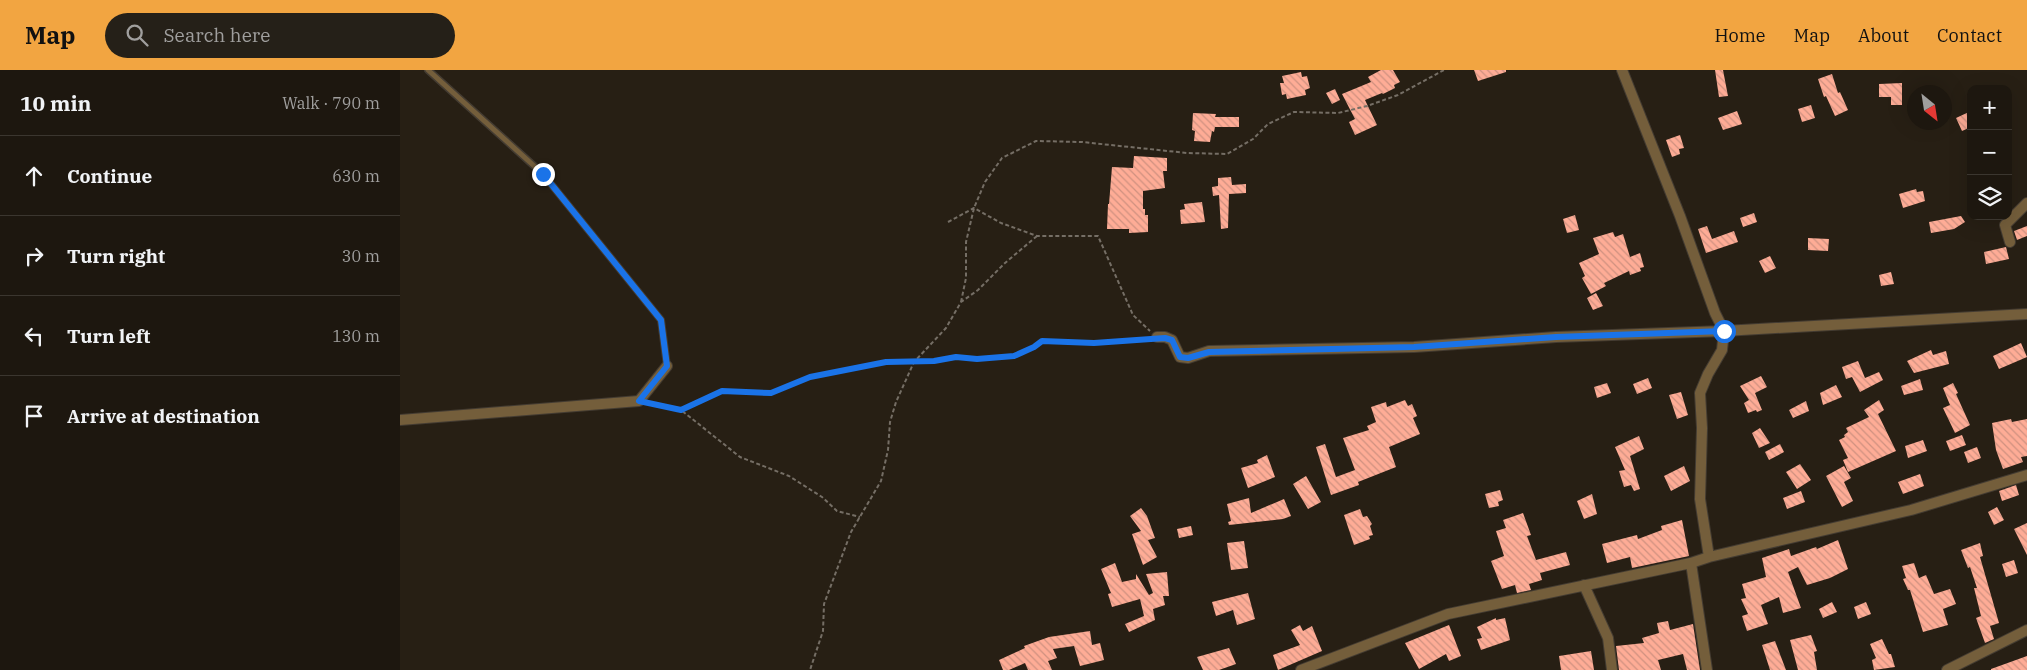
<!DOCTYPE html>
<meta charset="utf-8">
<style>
body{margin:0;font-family:"IBM Plex Serif",serif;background:#252018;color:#f1f3f6}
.controls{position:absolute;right:15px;top:15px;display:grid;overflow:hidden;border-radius:10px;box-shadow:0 5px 20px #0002}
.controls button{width:45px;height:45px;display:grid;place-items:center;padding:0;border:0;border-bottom:1px solid #3b362f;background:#1d170f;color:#f1f3f6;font:25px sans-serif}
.compass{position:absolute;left:1507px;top:15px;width:45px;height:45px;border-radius:50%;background:#1d170f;box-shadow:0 5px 20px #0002;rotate:150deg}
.stop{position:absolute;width:15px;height:15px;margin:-11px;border:4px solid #1a73e8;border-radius:50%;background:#fff}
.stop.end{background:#1a73e8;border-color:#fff;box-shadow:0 1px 5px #0008}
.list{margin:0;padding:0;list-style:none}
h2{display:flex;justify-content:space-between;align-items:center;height:65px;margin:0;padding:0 20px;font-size:21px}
h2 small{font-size:16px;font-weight:400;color:#a09f9e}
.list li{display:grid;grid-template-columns:32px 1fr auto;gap:15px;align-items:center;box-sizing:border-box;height:80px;padding:0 20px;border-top:1px solid #3b362f}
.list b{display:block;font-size:19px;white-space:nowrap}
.list em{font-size:16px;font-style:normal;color:#a09f9e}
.icon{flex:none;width:28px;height:28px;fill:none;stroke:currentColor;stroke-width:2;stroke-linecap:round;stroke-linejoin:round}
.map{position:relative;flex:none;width:1627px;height:600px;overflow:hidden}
header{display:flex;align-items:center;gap:30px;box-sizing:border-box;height:70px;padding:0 25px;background:#f2a541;color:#111}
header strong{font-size:24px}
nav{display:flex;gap:28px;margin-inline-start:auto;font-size:18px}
.search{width:350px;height:45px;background:#252018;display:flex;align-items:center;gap:12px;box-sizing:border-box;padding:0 18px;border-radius:28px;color:#a09f9e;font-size:19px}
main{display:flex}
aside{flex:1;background:#1d170f}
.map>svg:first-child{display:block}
.building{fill:url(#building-back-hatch)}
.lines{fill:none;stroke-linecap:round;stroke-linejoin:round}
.service-casing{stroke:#443c32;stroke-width:8}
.minor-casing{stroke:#443c32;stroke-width:12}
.path{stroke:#756e65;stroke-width:2;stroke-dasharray:4 2.5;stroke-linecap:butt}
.service{stroke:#745e3b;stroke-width:5}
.minor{stroke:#745e3b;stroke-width:10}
.route{stroke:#1a73e8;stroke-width:6}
</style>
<header>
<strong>Map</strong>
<div class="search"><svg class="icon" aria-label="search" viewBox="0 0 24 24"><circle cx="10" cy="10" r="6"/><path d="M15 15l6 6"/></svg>Search here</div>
<nav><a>Home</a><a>Map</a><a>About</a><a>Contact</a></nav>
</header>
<main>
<aside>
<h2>10 min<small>Walk · 790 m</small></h2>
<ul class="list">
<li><svg class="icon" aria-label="ahead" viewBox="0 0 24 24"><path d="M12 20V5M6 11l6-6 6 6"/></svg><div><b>Continue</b></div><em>630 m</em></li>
<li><svg class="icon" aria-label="right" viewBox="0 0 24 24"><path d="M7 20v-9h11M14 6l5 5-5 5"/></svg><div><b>Turn right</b></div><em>30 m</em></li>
<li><svg class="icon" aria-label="left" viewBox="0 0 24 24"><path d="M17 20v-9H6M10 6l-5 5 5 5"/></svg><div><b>Turn left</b></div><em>130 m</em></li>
<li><svg class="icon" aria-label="arrive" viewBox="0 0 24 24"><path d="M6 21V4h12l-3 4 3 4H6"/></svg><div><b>Arrive at destination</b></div></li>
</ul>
</aside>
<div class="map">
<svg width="1627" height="600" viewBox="0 0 1627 600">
<defs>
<pattern id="building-back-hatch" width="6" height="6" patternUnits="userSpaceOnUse" patternTransform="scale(1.25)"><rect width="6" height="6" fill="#feac96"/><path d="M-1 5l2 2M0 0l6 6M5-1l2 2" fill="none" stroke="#cf9180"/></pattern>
</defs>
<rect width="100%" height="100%" fill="#271f14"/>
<!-- building -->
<path class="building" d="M981 0H993L1000 12 994 15 995 18 983 24 982 23 965 30 977 55 955 65 949 52 955 49 942 24 971 12 968 7Z
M1074 0H1106V2L1078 11Z
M1315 0H1323L1328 26 1319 27Z
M901 2 902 7 907 6 910 18 905 20 906 25 887 29 886 24 882 25 880 13H884L882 6Z
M1432 4 1438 23 1440 22 1448 40 1435 46 1426 26 1424 27 1418 9Z
M1502 13V35H1491V27H1479V14Z
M935 19 940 30 932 34 926 23Z
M1411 35 1415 48 1402 52 1398 39Z
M1337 41 1342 54 1323 60 1318 48Z
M1571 41V57L1562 61 1556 48Z
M793 43 816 44 815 47H839V57H815L814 62 812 61 810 72 794 71 795 61 792 60Z
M1280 65 1284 78 1279 79 1280 84 1272 87 1266 70Z
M734 86 767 88V101H763L765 118 743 121V139H745V145H748V162L729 163V159H707L708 134H709L712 97 733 98Z
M831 107 832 115 846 114V123L829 124 828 158 821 159 819 125 813 126 812 117 818 116V108Z
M1516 119 1517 122 1523 121 1525 131 1503 138 1499 124Z
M802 132 805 152 781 154 780 140 785 139 784 134Z
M1354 143 1357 152 1343 157 1340 148Z
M1175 145 1179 160 1167 163 1163 149Z
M1561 146 1565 152 1554 159 1531 163 1529 152Z
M1307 156 1312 169 1334 161 1338 172 1306 183 1298 159Z
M1627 156V166L1617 170 1614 161Z
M1213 162 1215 167 1223 164 1230 187 1240 183 1244 197 1240 198 1241 201 1230 205 1229 201 1204 213 1206 216 1191 224 1182 208 1185 206 1179 193 1199 184 1193 168Z
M1408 168 1429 169 1428 181 1408 180Z
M1606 177 1609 189 1586 194 1584 182Z
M1370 186 1376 198 1365 203 1359 191Z
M1491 202 1494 214 1481 216 1479 205Z
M1196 223 1203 236 1193 240 1187 228Z
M1621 273 1627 287 1599 299 1593 286Z
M1531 280 1533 285 1546 281 1549 294 1514 303 1507 291Z
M1458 291 1465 308 1479 302 1483 310 1460 322 1452 307 1446 309 1442 297Z
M1361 306 1367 317 1355 323 1362 340 1357 342 1356 340 1348 343 1344 333 1349 330 1340 316Z
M1248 308 1252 318 1237 324 1233 314Z
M1520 309 1523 320 1504 325 1501 316Z
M1207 313 1211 323 1197 328 1194 317Z
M1553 313 1558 323 1556 324 1570 355 1555 363 1543 338 1550 335 1543 318Z
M1436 315 1442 327 1423 335 1420 323Z
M1281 322 1288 345 1277 349 1269 325Z
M1005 330 1008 336 1012 334 1017 346 1013 348 1020 364 989 377 996 397 958 412 959 415 931 425 916 377 925 374 936 407 955 400 943 368 969 360 967 356 976 352 971 337 986 332 987 337Z
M1479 330 1484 340 1478 344 1496 381 1448 402 1443 390 1448 388 1439 370 1445 367 1444 365 1448 362 1446 358 1469 347 1464 340Z
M1406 331 1409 341 1393 348 1389 340Z
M1611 349 1612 352 1627 349V386L1621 387 1623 392 1603 399 1596 380 1592 353Z
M1360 358 1370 373 1359 378 1352 363Z
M1562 365 1566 375 1550 381 1546 371Z
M1239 366 1244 379 1230 386 1240 419 1234 421 1231 415 1224 417 1219 401 1225 400 1215 377Z
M1523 370 1527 381 1508 388 1505 376Z
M1380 374 1384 382 1369 390 1365 382Z
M1577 377 1581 388 1568 393 1564 382Z
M867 385 875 407 848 418 841 398 858 393 857 390Z
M1400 394 1411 410 1397 419 1386 402Z
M1284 396 1290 411 1271 421 1264 406Z
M1444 396 1451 408 1444 412 1453 431 1442 437 1426 406Z
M1520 404 1524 416 1503 424 1498 412Z
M906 406 921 432 908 439 893 414Z
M1616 415 1619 425 1602 431 1599 421Z
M1100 420 1103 430 1098 432 1099 436 1089 438 1085 424Z
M1401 421 1405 432 1387 439 1383 428Z
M1192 424 1197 444 1184 449 1177 431Z
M849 428 851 443 884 429 891 446 883 449 829 455 828 452 831 451 827 434Z
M1597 437 1604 450 1594 455 1588 442Z
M741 438 747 446 755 468 748 470 757 487 743 495 732 464 741 461 730 446Z
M960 439 963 447 967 446 972 454 970 456 973 465 969 466 970 469 954 475 944 445Z
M1123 443 1131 465 1127 466 1136 490 1166 482 1170 495 1140 503 1142 510 1129 514 1131 520 1117 523 1115 515 1102 519 1091 491 1104 486 1096 461 1106 458 1103 450Z
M1282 450 1289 486 1232 498 1230 487 1207 493 1202 474 1237 465 1238 469 1262 460 1261 456Z
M1627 453V485L1614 459Z
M791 456 793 465 779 468 777 459Z
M1438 470 1448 499 1430 508 1407 515 1398 497 1388 502 1401 538 1383 543 1379 527 1361 535 1368 554 1347 561 1342 546 1348 544 1341 529 1346 528 1342 514 1366 507 1362 488 1389 479 1391 486 1416 477 1417 479Z
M844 471 848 498 831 500 827 473Z
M1580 473 1583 486 1580 487 1599 553 1590 556 1594 569 1585 573 1576 548 1581 546 1574 518H1577L1570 497 1568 498 1561 480Z
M1614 490 1618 503 1606 507 1602 494Z
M715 493 722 512 736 509V504L749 525 753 523 746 504 767 502 769 526H763L765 535 753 539 755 550 729 562 725 554 744 546 740 529 712 537 708 524 711 523 701 499Z
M1514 493 1519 508 1526 505 1534 524 1550 519 1556 534 1543 539 1548 555 1523 562 1510 520H1508L1503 509 1506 508 1502 496Z
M848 523 855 549 837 555 833 540 816 546 812 532Z
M1432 532 1437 542 1423 548 1419 539Z
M1466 532 1471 544 1458 549 1454 537Z
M1096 548V550L1105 548 1110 570 1081 580 1077 569 1082 568 1077 557Z
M1268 551 1270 560 1293 554 1300 600H1287L1283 584 1258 590 1261 600H1219L1216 576 1244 573 1242 568 1259 563 1257 553Z
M900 555 903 561 912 556 922 581 878 600 873 585 900 575 891 560Z
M1049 555 1061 586 1049 591 1046 584 1019 599 1005 573Z
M690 561 692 575 700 573 704 590 680 596 674 576 653 579 657 588 648 591 652 600H628L625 593 609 600H603L599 590 625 578 624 576 649 567Z
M1411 565 1417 581 1414 582 1417 600H1398L1390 570Z
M1482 569 1489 584H1491L1495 597 1474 600 1472 590 1476 588 1470 574Z
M1375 571 1386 600H1370L1362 575Z
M829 578 836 594 819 600H803L797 587Z
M1191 581 1194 600H1161L1159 586Z
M1627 586V600H1591V599Z"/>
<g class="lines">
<!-- service casing -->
<g class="service-casing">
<path id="service" d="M28 0 143 104 261 250 267 296"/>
</g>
<!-- minor casing -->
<g class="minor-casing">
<path id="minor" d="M1222 0 1280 146 1315 243 1324 261 1322 280 1308 304 1300 323 1302 358 1300 429 1309 487
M1610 172 1605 155 1627 133
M757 267H765L772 270 780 287 788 288 809 281 1014 277 1156 267 1324 261 1627 244
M0 350 239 331 267 296
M1291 493 1307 600
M1184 515 1208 568 1212 600
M901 600 1048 544 1291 493 1309 487 1511 440 1627 405
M1547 600 1627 560"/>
</g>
<!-- path -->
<path class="path" d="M548 152 574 138 601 153 637 166H698L733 245 750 261
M637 166 605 193 578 220 561 232 546 258 514 292 534 291 556 287 577 289 613 286 634 277 642 271 694 273 747 268
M561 232 566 208V172L574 138 585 112 602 88 636 71 682 72 787 83 827 84 853 69 868 54 894 42 938 43 967 36 998 25 1044 0
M251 334 281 340 340 387 389 406 422 427 437 441 460 447
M281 340 322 321 371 323 410 307 486 292H514L496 332 490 352 488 380 481 411 451 462 424 534 423 561 410 600"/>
<!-- service -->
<use href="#service" class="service"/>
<!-- minor -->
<use href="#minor" class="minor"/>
</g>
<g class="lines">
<!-- route -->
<path class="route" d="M143 104 261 250 267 296 239 331 281 340 322 321 371 323 410 307 486 292 534 291 556 287 577 289 614 286 634 277 642 271 694 273 765 268 772 270 780 287 788 288 809 282 1014 277 1156 267 1324 261"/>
</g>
</svg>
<div class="controls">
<button>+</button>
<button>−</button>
<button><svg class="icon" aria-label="layers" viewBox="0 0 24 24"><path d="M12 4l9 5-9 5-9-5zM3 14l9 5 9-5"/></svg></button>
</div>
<svg class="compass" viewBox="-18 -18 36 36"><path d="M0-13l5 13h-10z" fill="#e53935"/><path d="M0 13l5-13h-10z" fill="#a09f9e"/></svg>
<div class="stop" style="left:1324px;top:261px"></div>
<div class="stop end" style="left:143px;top:104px"></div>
</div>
</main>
